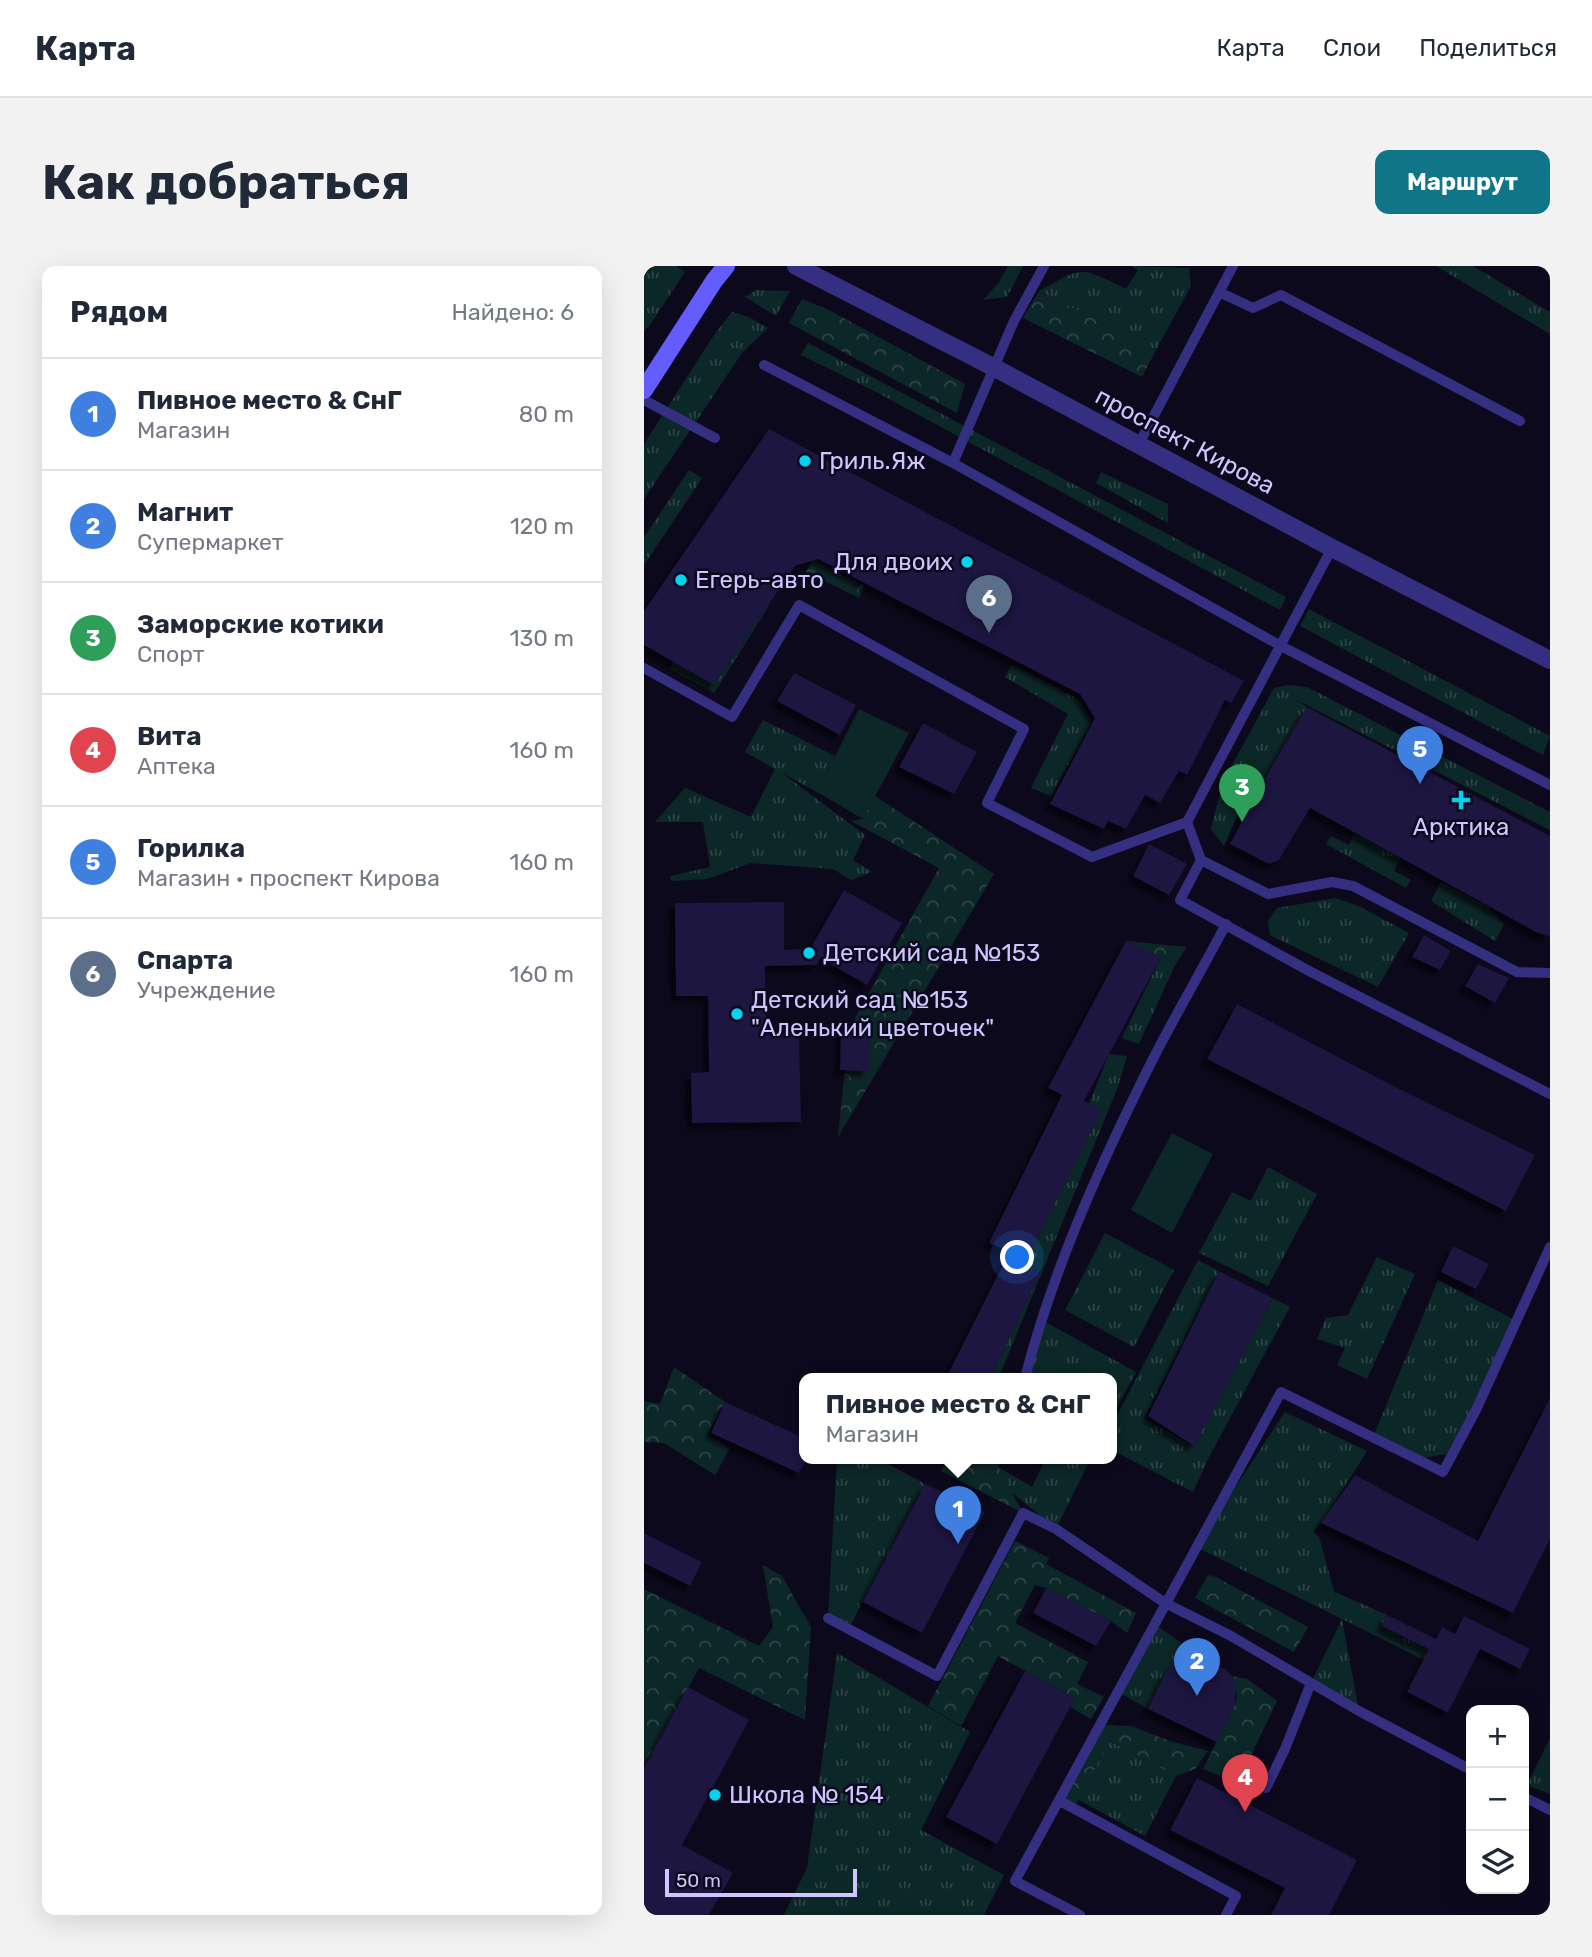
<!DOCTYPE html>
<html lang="ru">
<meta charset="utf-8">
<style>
body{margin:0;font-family:Rubik,sans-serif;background:#f2f2f3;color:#1f2937}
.controls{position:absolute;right:21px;bottom:21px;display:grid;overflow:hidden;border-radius:14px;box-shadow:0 7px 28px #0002}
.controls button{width:63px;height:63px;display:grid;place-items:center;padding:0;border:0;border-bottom:2px solid #e0e1e3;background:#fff;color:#1f2937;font:35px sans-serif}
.scale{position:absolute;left:21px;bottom:18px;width:192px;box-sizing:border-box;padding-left:7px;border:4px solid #cdc5ff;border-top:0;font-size:19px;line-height:24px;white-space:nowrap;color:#cdc5ff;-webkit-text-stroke:5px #0d091d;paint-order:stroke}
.you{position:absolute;left:374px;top:992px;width:24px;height:24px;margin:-18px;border:5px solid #fff;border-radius:50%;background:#1a73e8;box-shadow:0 0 0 10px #1a73e833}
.badge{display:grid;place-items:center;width:46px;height:46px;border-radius:50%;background:#11758a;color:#fff;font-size:23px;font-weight:700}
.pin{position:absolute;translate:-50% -58px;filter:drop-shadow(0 2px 4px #0008)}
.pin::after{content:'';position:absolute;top:37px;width:24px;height:21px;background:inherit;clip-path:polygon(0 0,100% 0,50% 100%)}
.popup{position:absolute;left:155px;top:1107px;width:318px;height:91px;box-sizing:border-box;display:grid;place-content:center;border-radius:14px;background:#fff;filter:drop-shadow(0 2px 5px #0005);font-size:23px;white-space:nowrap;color:#747a83}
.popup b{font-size:26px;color:#1f2937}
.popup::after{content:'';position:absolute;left:50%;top:100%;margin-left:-14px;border:14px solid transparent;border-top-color:#fff}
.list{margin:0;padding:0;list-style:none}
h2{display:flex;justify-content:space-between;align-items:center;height:91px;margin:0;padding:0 28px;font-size:30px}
h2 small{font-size:23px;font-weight:400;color:#747a83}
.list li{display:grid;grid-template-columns:46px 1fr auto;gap:21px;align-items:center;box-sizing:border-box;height:112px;padding:0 28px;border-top:2px solid #e0e1e3}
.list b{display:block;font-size:26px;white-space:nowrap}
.list p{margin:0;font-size:23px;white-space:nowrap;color:#747a83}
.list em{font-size:23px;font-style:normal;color:#747a83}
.icon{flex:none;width:38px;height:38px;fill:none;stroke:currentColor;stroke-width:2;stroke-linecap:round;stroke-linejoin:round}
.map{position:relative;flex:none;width:906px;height:1649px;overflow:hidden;border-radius:14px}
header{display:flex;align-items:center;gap:42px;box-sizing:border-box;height:98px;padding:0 35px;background:#fff;border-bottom:2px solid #e0e1e3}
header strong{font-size:33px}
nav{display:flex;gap:38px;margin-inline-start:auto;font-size:24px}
.intro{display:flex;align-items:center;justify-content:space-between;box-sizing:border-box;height:168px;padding:0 42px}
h1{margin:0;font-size:49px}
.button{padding:18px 32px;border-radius:14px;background:#11758a;color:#fff;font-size:24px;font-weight:700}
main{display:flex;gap:42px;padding:0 42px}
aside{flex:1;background:#fff;border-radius:14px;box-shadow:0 7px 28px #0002}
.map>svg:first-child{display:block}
.grass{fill:url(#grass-tufts)}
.forest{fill:url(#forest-crowns)}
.pitch{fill:#0c2727}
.building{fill:#1e1340;filter:url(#shadow)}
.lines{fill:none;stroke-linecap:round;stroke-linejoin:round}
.service{stroke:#342f81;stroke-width:10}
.tertiary{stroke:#342f81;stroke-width:18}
.secondary{stroke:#655cff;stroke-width:18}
.poi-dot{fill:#00d2f0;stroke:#0d091d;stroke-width:2.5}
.labels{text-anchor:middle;stroke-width:5;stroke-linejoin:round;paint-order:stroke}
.street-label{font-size:24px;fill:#cdc5ff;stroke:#0d091d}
.poi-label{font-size:24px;fill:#cdc5ff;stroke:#0d091d;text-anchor:start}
</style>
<header>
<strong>Карта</strong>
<nav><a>Карта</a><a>Слои</a><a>Поделиться</a></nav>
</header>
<div class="intro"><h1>Как добраться</h1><a class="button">Маршрут</a></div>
<main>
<aside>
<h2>Рядом<small>Найдено: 6</small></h2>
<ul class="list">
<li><span class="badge" style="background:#3f7fe0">1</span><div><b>Пивное место &amp; СнГ</b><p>Магазин</p></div><em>80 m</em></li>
<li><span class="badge" style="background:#3f7fe0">2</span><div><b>Магнит</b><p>Супермаркет</p></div><em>120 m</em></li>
<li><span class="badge" style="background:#2e9e5b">3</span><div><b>Заморские котики</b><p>Спорт</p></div><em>130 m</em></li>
<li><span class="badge" style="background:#e0444e">4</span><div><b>Вита</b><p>Аптека</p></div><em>160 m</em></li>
<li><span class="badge" style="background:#3f7fe0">5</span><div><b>Горилка</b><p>Магазин · проспект Кирова</p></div><em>160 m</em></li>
<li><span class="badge" style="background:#5c6f8a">6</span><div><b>Спарта</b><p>Учреждение</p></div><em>160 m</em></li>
</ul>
</aside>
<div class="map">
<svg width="906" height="1649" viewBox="0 0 906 1649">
<defs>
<pattern id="grass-tufts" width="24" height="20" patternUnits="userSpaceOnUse" patternTransform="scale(1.75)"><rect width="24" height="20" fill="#0c2727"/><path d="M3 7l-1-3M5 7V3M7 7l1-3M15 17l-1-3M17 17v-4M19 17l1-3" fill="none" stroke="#2e4547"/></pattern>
<pattern id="forest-crowns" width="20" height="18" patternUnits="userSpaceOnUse" patternTransform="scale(1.75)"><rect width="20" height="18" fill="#0c2727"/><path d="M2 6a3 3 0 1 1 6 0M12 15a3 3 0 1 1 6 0" fill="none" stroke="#2e4547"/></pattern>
<filter id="shadow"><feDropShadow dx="-6" dy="6" stdDeviation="2" flood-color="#0009"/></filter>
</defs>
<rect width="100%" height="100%" fill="#0d091d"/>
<!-- grass -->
<path class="grass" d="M6 0H32L41 6 6 59 0 64V8Z
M364 0H379L363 31 339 34 355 16Z
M487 0 545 2 547 20 512 84 395 25C440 0 435 0 482 23L494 4Z
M792 0H829L906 46V68Z
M112 24 146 25 132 50 101 31Z
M88 46 105 51 124 62 98 87 0 233V178L70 69Z
M164 77 642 331 636 344 234 127 157 89Z
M45 204 58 212 0 299V271Z
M457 206 524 238V257L452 217Z
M125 329V340L70 427 26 403 29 395 70 418Z
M665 343 906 470 899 489 656 360Z
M368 398 436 434 448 456 407 530 387 522 424 448 361 411Z
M645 419 663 421 906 546V564L649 432 663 441 618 517 586 503 630 422Z
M119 454 191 490 173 526 138 507 221 569 209 594 228 606 207 614 189 603 107 597 63 613 27 615 26 610 66 601 59 556H11L41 522 107 551 131 503 101 486Z
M575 530 596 543 580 580 567 563Z
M710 567 757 592 750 605 767 614 762 622 682 578 687 570 705 579Z
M797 616 843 640 860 658 851 675 787 635Z
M691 632 715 640 765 667 734 721 626 669 624 655 633 642Z
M517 691 531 699 495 778 478 772Z
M465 788 483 790 473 823 355 1111 344 1112 383 993Z
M624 901 673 928 624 1020 555 987 588 926 607 935Z
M461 967 530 1004 490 1081 421 1044Z
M733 991 771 1008 723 1113 693 1099 701 1082 673 1073 682 1052 704 1049Z
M554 994 575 1005 500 1152 549 1180 629 1032 646 1041 566 1189 549 1226 468 1184V1159Z
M794 1014 873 1055 809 1187 772 1193 729 1171Z
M398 1054 492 1106 468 1151V1112H386Z
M641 1146 723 1185 683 1249 669 1266 675 1271 692 1332 691 1326 743 1349 738 1360 785 1383 780 1394 698 1353 715 1445 667 1417 698 1353 552 1281Z
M193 1192H233L281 1218 205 1362 184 1352Z
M402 1192H447L412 1263 365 1224 354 1201 388 1221Z
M510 1358 561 1393C527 1386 519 1418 504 1443L474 1426Z
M193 1387 326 1466 277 1564 360 1609 340 1649H140L163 1602Z
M906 1472V1528L883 1519Z
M466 1475 532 1510 501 1570 433 1533Z"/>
<!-- forest -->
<path class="forest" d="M395 25 512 84 498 111 379 52Z
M158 33 185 44 321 118 313 147 145 57Z
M169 294 220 320 215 332 162 306Z
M231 530 350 608 194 871 205 763 295 602 207 555 219 553Z
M482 675 543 681 531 699Z
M30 1101 81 1136 63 1169 86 1182 71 1209 20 1177 0 1176V1135L16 1138Z
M304 1192H358L354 1201 379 1247 297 1205Z
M371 1275 405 1292 402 1298 492 1347 483 1367 467 1355 402 1322 391 1319 371 1357 444 1396 433 1418 460 1431 447 1453 426 1441 431 1432 354 1390 317 1460 284 1440Z
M119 1299 138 1310 167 1361 161 1454 55 1402 0 1502V1323L115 1380 129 1361Z
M564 1309 572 1311 664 1361 650 1386 551 1332Z
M588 1410 603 1413 633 1435 594 1517 559 1503 591 1439 593 1430Z
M456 1459 487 1460 526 1475 564 1485 551 1503 532 1510 466 1475 430 1542 416 1535Z"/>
<!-- pitch -->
<path class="pitch" d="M215 443 265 467 219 553 173 526Z
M528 867 569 888 528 967 487 944Z"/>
<!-- building -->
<path class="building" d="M125 163 600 415 587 437 581 434 543 509 535 505 516 537 501 529 482 563 464 555 460 563 406 538 451 452 436 428 174 293 151 300 70 419 0 379V345Z
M150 407 212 439 196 469 133 435Z
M663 441 906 570V671L892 666 666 542 635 594 625 598 586 578 618 517Z
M279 457 333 486 310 528 255 501Z
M505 578 543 598 525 629 489 610Z
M200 624 258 657 223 719 176 692 173 699 121 700 122 767 155 766 157 856 48 857 47 807 65 806 64 730H32L31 637 140 636V684L166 683Z
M780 669 807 685 796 704 768 691Z
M482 675 517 691 440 835 458 843 383 993 345 977 418 829 404 822Z
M834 698 865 712 851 737 821 720Z
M593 738 753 822 891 889 862 945 563 793Z
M205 763 226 766 225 805 196 804 197 764Z
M809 980 845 998 832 1023 797 1006Z
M363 991 396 1007 346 1112H302Z
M575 1005 629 1032 550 1180 504 1150Z
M906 1132V1273L869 1347 677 1257 711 1209 834 1275Z
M81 1136 160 1172V1192H163L155 1207 67 1167Z
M281 1218 341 1246 278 1367 219 1336Z
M0 1267 58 1296 46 1320 0 1297Z
M402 1322 467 1355 452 1380 389 1347Z
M743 1349 792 1373 798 1361 811 1368 820 1350 886 1383 876 1403 836 1383 804 1447 763 1426 785 1383 738 1360Z
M552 1391 581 1403 588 1410 592 1418 591 1439 573 1476 504 1443 522 1406 532 1396 541 1392Z
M381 1405 431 1432 353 1578 302 1551Z
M44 1421 105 1454 38 1579 89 1607 65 1649H0V1502Z
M553 1512 713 1594 685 1649H627L641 1622 526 1564Z"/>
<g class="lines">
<!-- service -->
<path class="service" d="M575 26 609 42 637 29 876 155
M120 99 309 197 637 380 906 519
M0 134 71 172
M495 178 589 0
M309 197 370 55 400 0
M688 282 543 556 557 594 536 634 667 706 906 828
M0 402 88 451 155 339 380 463 343 537 448 591 543 556
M557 594 624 628 688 616 709 620 873 706 906 707
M381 1112C407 1010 452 908 499 813 524 761 555 710 582 658
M184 1352 293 1410 379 1247 412 1263 521 1337 587 1370 715 1445 827 1504
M622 1522 641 1483 667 1417
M880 1531 906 1544
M416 1535 592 1630 582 1649
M436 1649 371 1615 637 1126 799 1206 833 1142 906 981"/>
<!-- tertiary -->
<path class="tertiary" d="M152 0 351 102 688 282 906 394"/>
<!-- secondary -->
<path class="secondary" d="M0 124 70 15 82 0"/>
</g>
<!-- markers -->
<g class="poi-dot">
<circle cx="161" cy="195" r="7"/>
<circle cx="323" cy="296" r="7"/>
<circle cx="37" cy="314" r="7"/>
<path d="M813.5 523.5h7v7h7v7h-7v7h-7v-7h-7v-7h7z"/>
<circle cx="165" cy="687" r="7"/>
<circle cx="93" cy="748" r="7"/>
<circle cx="71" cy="1529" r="7"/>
</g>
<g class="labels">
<!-- street labels -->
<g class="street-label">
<text transform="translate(541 175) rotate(28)" y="8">проспект Кирова</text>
</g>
<!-- poi labels -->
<g class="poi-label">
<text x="175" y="203">Гриль.Яж</text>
<text x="309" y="304" text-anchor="end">Для двоих</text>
<text x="51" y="322">Егерь-авто</text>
<text x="817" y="569" text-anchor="middle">Арктика</text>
<text x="179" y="695">Детский сад №153</text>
<text x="107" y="742">Детский сад №153<tspan x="107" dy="28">"Аленький цветочек"</tspan></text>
<text x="85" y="1537">Школа № 154</text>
</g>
</g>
</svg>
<div class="controls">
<button>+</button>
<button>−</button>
<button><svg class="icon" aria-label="layers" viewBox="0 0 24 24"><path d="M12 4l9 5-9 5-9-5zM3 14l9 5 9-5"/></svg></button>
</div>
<div class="scale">50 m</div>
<div class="you"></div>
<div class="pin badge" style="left:314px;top:1278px;background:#3f7fe0">1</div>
<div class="popup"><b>Пивное место &amp; СнГ</b>Магазин</div>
<div class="pin badge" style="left:553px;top:1430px;background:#3f7fe0">2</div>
<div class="pin badge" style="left:598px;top:556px;background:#2e9e5b">3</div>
<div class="pin badge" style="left:601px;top:1546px;background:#e0444e">4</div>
<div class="pin badge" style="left:776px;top:518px;background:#3f7fe0">5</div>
<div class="pin badge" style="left:345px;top:367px;background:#5c6f8a">6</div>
</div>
</main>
